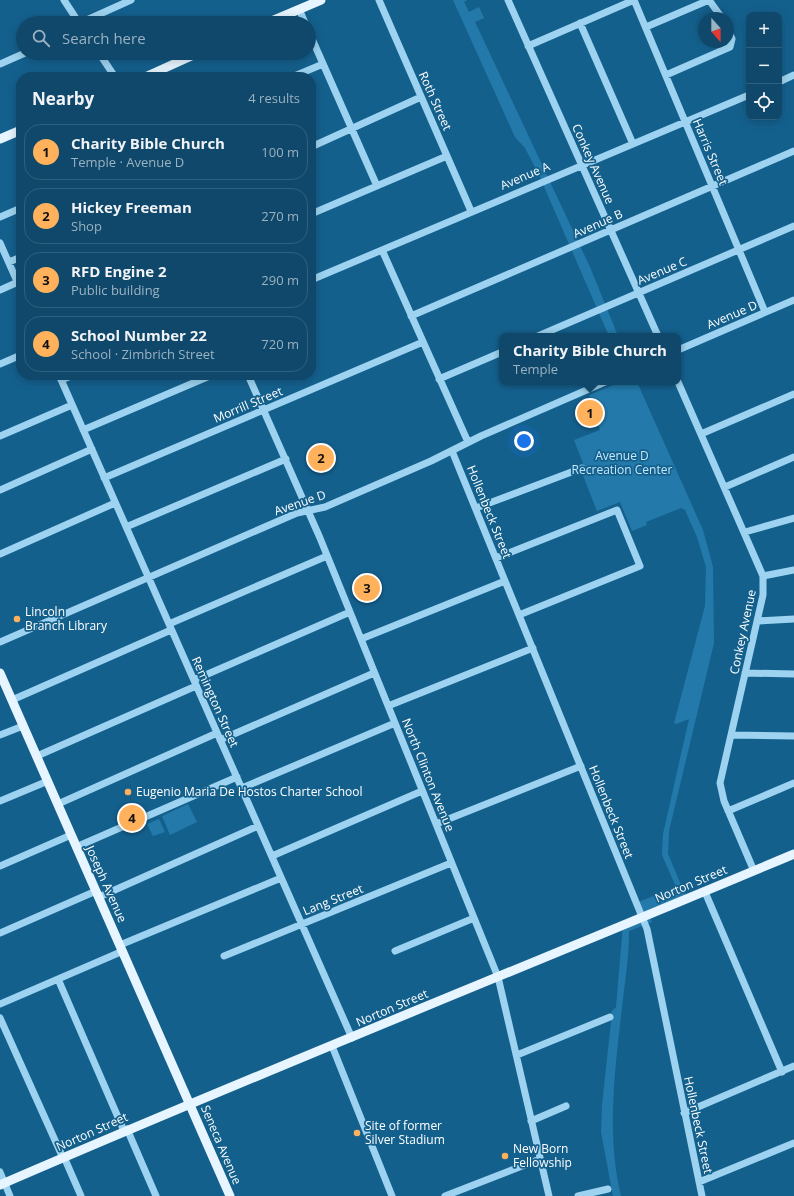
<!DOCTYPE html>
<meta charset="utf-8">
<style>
body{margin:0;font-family:"Open Sans",sans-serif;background:#1d5272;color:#f1f3f6}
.controls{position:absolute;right:12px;top:12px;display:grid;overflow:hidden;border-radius:8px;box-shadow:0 2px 10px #0003}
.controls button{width:36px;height:36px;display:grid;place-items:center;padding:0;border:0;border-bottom:1px solid #2f607e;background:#0f486a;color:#f1f3f6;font:20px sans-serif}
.compass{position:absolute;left:698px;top:12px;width:36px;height:36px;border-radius:50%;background:#0f486a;box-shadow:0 2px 10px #0003;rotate:159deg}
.you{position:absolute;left:524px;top:441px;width:14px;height:14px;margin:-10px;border:3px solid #fff;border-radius:50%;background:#1a73e8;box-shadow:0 0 0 6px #1a73e833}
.badge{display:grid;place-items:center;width:26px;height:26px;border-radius:50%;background:#ffb15c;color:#111;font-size:13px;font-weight:700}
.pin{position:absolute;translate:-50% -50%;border:2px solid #fff;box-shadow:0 1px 4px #0006}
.popup{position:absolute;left:499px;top:333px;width:182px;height:52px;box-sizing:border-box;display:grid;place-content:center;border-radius:8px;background:#0f486a;filter:drop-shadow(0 1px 3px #0005);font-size:13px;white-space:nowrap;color:#9bb2c1}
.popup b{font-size:15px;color:#f1f3f6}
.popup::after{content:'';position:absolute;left:50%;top:100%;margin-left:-8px;border:8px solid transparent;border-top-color:#0f486a}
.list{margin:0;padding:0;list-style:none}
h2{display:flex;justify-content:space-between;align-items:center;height:52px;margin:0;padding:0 16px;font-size:17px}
h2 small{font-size:13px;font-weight:400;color:#9bb2c1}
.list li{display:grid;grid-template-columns:26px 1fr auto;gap:12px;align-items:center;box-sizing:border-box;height:56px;margin:0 8px 8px;padding:0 8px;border:1px solid #2f607e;border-radius:16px}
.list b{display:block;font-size:15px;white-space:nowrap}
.list p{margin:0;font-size:13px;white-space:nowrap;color:#9bb2c1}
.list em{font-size:13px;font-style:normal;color:#9bb2c1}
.icon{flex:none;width:22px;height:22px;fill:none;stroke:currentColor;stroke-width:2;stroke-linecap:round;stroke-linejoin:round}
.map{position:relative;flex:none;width:794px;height:1196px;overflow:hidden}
.search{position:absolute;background:#0f486a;box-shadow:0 2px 10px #0003;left:16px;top:16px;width:300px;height:44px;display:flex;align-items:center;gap:10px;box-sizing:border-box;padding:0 14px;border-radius:22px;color:#9bb2c1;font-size:15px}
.panel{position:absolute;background:#0f486a;box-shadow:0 2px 10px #0003;left:16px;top:72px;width:300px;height:308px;border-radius:16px}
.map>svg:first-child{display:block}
.green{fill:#237aaa}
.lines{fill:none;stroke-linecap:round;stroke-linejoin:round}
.minor{stroke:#9dd3f0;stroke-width:7}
.major{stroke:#e6f5ff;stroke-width:9}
.poi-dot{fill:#ffb15c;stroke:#14608d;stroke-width:1.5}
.labels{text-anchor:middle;stroke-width:3.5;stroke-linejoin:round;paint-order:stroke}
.street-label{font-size:12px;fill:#fff;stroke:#14608d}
.park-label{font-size:12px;fill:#c4e8fc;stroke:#14608d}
.poi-label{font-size:12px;fill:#fff;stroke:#14608d;text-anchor:start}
</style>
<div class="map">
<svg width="794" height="1196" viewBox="0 0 794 1196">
<rect width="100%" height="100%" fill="#14608d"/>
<!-- green -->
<path class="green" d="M453 0H467L464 2 469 12 479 7 484 18 475 22 590 267 618 336H609L539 175 525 148 515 137Z
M621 382H637L703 530 713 567 714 643 669 831 668 854 687 899 649 915 652 922 629 931C629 957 625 982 622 1007 615 1069 606 1135 621 1196H613L601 1132 602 1105 611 1022 612 1011 616 1007 623 925 642 917 636 903 676 887 662 855 663 834 689 719 676 724 674 723 705 606 706 567 697 537 685 510 681 508 646 522 647 525 632 531 620 502 597 511 582 473 586 471 574 440 600 430 589 395Z
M188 804 197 822 170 835 162 816Z
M159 819 165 832 153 836 147 824Z"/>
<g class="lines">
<!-- minor -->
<path class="minor" d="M64 0 79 23
M379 0 471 211
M508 0 658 336
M634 0 765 312
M299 9 305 23
M80 23 131 0
M580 23 633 144
M646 27 709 0 722 18
M309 32 377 186
M528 46 634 0
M99 53 115 77
M0 64 25 53
M666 75 730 47 732 39 728 30
M292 77 323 64
M779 82 794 75
M311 147 421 97
M311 214 447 156
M0 217 21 208
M0 243 21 290
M382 250 468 442
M9 262 21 257
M311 280 749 95
M0 290 18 282
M411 316 794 151
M538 336 794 226
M678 350 794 300
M0 364 21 355
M59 375 352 1038
M248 375 320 538 498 977 549 1196
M439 379 502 352
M61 380 74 375
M678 382 763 576V595L720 783 724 801 754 871
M83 430 212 375
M701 434 794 394
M0 436 72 405
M452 451 647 929 702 1196
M104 478 423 342
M725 487 794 457
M0 490 92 449
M476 508 582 468
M126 527 286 459
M745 532 794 518
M0 554 115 503
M496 558 617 510 640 566 519 615
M763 576 794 570
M757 621 794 619
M169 624 327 556
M361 639 505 581
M0 642 297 513 325 507 431 461 481 436 605 382
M745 673 794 674
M194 680 350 612
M12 700 171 630
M388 706 533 648
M0 735 23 726
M731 735 794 736
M220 740 374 673
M37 756 196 686
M242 788 395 723
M0 801 48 781
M58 804 217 733
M728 811 794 783
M436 824 581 766
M76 847 237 777
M272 856 422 791
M0 866 71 835
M705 892 782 1072
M99 897 258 826
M0 933 96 891
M120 945 281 878
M395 951 474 918
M224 956 451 863
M58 979 124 1131
M0 1004 123 951
M0 1018 63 1158
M332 1046 392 1196
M517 1055 610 1017
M684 1113 794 1066
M531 1121 566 1106
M127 1129 156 1196
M64 1157 81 1196
M0 1172 10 1196
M699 1182 794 1143
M445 1196 540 1159
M578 1196 608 1189"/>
<!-- major -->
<path class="major" d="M267 23 321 0
M145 77 198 53
M0 139 21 130
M0 673 230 1196
M0 1185C263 1071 530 965 794 854"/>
</g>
<!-- markers -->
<g class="poi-dot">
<circle cx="17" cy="619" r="4"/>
<circle cx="128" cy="792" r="4"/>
<circle cx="357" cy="1133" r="4"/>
<circle cx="505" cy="1156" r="4"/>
</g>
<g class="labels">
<!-- street labels -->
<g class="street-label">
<text transform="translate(435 101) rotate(66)" y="4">Roth Street</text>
<text transform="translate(710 152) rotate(67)" y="4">Harris Street</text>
<text transform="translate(593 164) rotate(66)" y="4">Conkey Avenue</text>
<text transform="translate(525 176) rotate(-23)" y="4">Avenue A</text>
<text transform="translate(598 224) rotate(-24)" y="4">Avenue B</text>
<text transform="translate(662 271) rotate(-23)" y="4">Avenue C</text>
<text transform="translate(732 315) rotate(-23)" y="4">Avenue D</text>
<text transform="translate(248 405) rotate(-23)" y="4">Morrill Street</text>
<text transform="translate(300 503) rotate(-19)" y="4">Avenue D</text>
<text transform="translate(489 512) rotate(68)" y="4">Hollenbeck Street</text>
<text transform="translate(743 632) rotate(-78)" y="4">Conkey Avenue</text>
<text transform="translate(215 702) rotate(66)" y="4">Remington Street</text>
<text transform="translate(428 775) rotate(68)" y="4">North Clinton Avenue</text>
<text transform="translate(611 812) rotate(68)" y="4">Hollenbeck Street</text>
<text transform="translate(106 884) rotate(66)" y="4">Joseph Avenue</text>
<text transform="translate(691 884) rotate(-23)" y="4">Norton Street</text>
<text transform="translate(333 900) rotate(-22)" y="4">Lang Street</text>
<text transform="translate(392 1008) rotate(-23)" y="4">Norton Street</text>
<text transform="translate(698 1125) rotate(78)" y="4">Hollenbeck Street</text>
<text transform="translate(92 1132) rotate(-24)" y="4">Norton Street</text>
<text transform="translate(221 1145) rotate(67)" y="4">Seneca Avenue</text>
</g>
<!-- park labels -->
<g class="park-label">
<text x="622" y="460">Avenue D<tspan x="622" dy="14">Recreation Center</tspan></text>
</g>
<!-- poi labels -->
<g class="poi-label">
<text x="25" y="616">Lincoln<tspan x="25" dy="14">Branch Library</tspan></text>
<text x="136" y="796">Eugenio Maria De Hostos Charter School</text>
<text x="365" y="1130">Site of former<tspan x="365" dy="14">Silver Stadium</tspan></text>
<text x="513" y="1153">New Born<tspan x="513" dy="14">Fellowship</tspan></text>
</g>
</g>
</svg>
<div class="controls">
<button>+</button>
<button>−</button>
<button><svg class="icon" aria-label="locate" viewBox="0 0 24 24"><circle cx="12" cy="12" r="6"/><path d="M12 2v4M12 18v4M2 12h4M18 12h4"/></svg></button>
</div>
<svg class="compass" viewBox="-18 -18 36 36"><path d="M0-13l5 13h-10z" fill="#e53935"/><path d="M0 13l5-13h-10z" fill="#9bb2c1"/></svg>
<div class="you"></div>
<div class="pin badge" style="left:590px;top:413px">1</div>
<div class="popup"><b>Charity Bible Church</b>Temple</div>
<div class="pin badge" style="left:321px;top:458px">2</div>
<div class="pin badge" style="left:367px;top:588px">3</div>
<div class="pin badge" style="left:132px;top:818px">4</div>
<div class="search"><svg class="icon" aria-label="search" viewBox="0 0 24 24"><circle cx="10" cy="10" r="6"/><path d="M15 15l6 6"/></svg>Search here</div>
<section class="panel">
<h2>Nearby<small>4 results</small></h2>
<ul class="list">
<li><span class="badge">1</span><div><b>Charity Bible Church</b><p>Temple · Avenue D</p></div><em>100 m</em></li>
<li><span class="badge">2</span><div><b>Hickey Freeman</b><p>Shop</p></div><em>270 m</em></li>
<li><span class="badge">3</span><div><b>RFD Engine 2</b><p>Public building</p></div><em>290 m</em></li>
<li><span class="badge">4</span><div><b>School Number 22</b><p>School · Zimbrich Street</p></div><em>720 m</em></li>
</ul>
</section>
</div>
